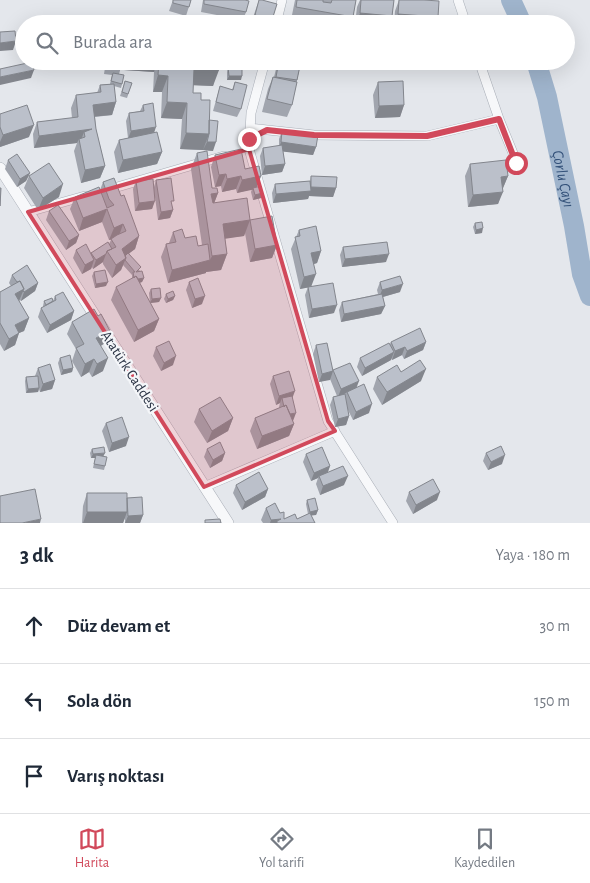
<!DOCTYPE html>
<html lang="tr">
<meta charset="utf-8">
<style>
body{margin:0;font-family:"Alegreya Sans",sans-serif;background:#f2f2f3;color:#1f2937}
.stop{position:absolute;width:15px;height:15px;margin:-11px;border:4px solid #d1495b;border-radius:50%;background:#fff}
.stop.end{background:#d1495b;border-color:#fff;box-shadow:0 1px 5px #0008}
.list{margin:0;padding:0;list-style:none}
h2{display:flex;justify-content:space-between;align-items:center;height:65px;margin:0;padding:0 20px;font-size:21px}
h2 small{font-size:16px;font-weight:400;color:#747a83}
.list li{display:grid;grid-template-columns:32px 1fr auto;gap:15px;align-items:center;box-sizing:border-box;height:75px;padding:0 20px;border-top:1px solid #e0e1e3}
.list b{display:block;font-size:19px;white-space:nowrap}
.list em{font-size:16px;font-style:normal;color:#747a83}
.icon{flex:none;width:28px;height:28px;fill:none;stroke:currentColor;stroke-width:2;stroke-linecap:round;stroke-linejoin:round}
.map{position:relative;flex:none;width:590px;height:523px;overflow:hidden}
.search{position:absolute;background:#fff;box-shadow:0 5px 20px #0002;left:15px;right:15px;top:15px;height:55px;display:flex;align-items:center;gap:12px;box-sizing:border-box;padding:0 18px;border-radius:28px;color:#747a83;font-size:19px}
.sheet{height:290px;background:#fff}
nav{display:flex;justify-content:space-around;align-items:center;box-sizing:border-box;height:70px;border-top:1px solid #e0e1e3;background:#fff;font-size:14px;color:#747a83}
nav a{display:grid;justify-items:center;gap:2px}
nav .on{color:#d1495b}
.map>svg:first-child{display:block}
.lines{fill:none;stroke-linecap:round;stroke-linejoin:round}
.river{stroke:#9fb4cc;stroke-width:20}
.minor-casing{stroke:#a9aeb7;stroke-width:10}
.tertiary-casing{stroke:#a9aeb7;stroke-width:12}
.minor{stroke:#f7f8fa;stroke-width:9}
.tertiary{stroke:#f7f8fa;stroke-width:11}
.wall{fill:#a1a5ae}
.shaded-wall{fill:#83868d}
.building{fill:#bbc0ca;stroke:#83868d}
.route{stroke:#d1495b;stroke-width:6}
.marked{fill:#d1495b;fill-opacity:0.2;stroke:#d1495b;stroke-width:4;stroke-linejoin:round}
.labels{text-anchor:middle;stroke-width:4.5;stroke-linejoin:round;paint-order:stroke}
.street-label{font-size:15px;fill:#2b3445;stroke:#f4f6f9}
.water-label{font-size:16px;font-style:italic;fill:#34527a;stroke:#f4f6f9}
</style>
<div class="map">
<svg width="590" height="523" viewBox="0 0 590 523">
<rect width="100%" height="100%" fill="#e4e7ec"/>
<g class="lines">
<!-- river -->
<g class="river">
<path d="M511 0 522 24"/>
<path id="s1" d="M536 61 547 97 574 226 582 274 590 296"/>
</g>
<!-- minor casing -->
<g class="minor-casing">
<path id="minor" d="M458 0 466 24
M276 24 282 0
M265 61 251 113 249 149 328 421 393 523
M479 61 499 119 517 163
M250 128 314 135 427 136 499 119
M107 190 224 156
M28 212 85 196
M204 487 335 431"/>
</g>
<!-- tertiary casing -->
<g class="tertiary-casing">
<path id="tertiary" d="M0 168 228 523"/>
</g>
<!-- minor -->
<use href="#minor" class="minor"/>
<!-- tertiary -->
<use href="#tertiary" class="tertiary"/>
</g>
<!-- wall -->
<path class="wall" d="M173 0H191L186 16 169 11Z
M203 0H245L246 12 243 20 201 12Z
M259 0 272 20 271 24 251 23Z
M295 0H356L353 17 351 24H317L291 20Z
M360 0H394L392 16 389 24H355L357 7Z
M399 0H424L438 17 436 24H394L395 11Z
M106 61H122L121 67 119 74 122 84 121 88 114 86 116 102 112 115 95 117 96 129 105 166 100 178 81 183 74 151 77 143 34 148 33 134 37 122 72 118 71 108 76 95 97 93 100 85 110 84 112 75 104 74Z
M125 61H219L213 86 193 85V93L201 100 209 120 213 151 203 150 204 148 203 150 180 149 182 119 161 118 162 92H153L154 72 124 70Z
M278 61H301L292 105 287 117 262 112 268 89 273 77H274Z
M315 61H334L333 65Z
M334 61H348L346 66 334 63Z
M228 67 241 80H227V72Z
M125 81 132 83 127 98 120 96Z
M235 82 241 109 237 117 213 111 220 86 232 90Z
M378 82 404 105 400 117 375 118 373 95Z
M143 105 154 132 162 152 157 164 118 173 114 152 119 140 128 138 126 121 129 113 140 111Z
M0 114 29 137 0 147Z
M282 131 316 147 313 155 283 151 285 164 282 172 262 175 260 156 263 148 279 146V139Z
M197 153 212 188 218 193 214 203 250 220 277 245 272 258 250 262 245 233 244 236 225 238 227 254 221 270 206 272V273L168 283 161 257 166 244 169 243 173 232 198 246 202 245 191 169Z
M215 155 261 176 257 187 261 198 253 200 251 192 252 189 237 193 236 189 222 192 221 186 215 187 211 167Z
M8 160 30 173 26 181 17 187 5 169Z
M470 164 508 176 503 188 498 204 468 207 465 176Z
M29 176 59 197 38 210 24 188Z
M311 176 336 188 333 197 309 196 308 199 273 203 272 193 275 184 310 181Z
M156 180 172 206 173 210 170 218 158 220 155 197 152 209 135 211 133 189 136 181 154 187Z
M103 182 121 196 139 236 135 249 129 253 144 278 142 282 140 283 150 303 149 293 151 289 161 298 159 302 150 303 159 319 154 331 134 342 111 300 116 287 132 279V275L123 265 121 270 112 278 103 264V262L93 269 92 267 91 269 82 274 73 258 76 250 91 254V253L109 244 111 240H109L102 222 79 231 70 209 75 197 100 190Z
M49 211 79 235 76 243 66 250 46 220Z
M475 223 482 233 475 234 473 227Z
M299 230 321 251 317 263 314 264 311 287 334 313 309 318 305 295 308 287 300 289 291 249Z
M343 247 386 262 342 267 340 255Z
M94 272 106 286 95 288 92 276Z
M12 275 38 283 35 291 21 301 20 300 19 301 29 318 24 331 19 333 15 345 4 351 0 344V292L11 286 9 283Z
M189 282 202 304 192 308 186 290Z
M380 282 400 292 383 297 385 306 381 314 341 322 339 310 342 302 378 294 377 290Z
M166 294 175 296 173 300 166 303 164 299Z
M55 296 74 311 71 320 47 333 38 317 41 308 43 307V306L44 301H53Z
M72 322 105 343 101 346 103 371 92 377 89 372 81 377 72 361 73 368 72 372 61 375 58 363 60 358 72 361 76 349 67 334Z
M391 342H426L423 350 404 359 402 355 392 360 391 358V360L362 376 357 367 360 358 390 344Z
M316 345 333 371 356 388 369 413 353 420 347 408 349 416 346 425 335 427 330 405 333 397 337 396 330 379 319 382 313 354Z
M156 347 173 365 161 371 153 356Z
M38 368 55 380 52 389 40 392 39 389 38 392 26 393 25 381 26 377 35 376Z
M401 372 421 381 382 405 373 389 377 377Z
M273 376 292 399V421L294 424 289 436 257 449 250 431 255 418 279 408V407L280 403 276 405 270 384Z
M199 409 233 418 228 431 207 443 194 422Z
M106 423 126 446 109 452 102 431Z
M92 449 103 456 105 466 104 470 93 468 95 458H91L90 453Z
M207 449 225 453 222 461 210 468 204 457Z
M486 453 502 464 488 470 483 461Z
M306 454 330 466 328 472 344 485 320 495 316 484 318 478 311 481 303 462Z
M236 485 268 489 265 497 242 510 233 493Z
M409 492 437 500 413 514 406 501Z
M87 493 127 499 143 515 140 523H125V518L123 523H82L83 506Z
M307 500 318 510 316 515H311L315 523H263L261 520 266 508 280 513 284 519H297L308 514 306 504Z"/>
<!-- shaded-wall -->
<path class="shaded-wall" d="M360 13 392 16 389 24H356Z
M398 14 438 17 436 24H394Z
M16 41 13 50 0 51V43Z
M127 61H157L154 72 124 70Z
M194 69 219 70 213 86 188 85Z
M34 70 31 78 0 85V77Z
M158 75 168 76 162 92H153Z
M229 76H242L241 80H227Z
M116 102 112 115 89 117 93 105Z
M167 102 187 103 182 119 161 118Z
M404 105 400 117 375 118 379 106Z
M34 125 29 137 0 147V142L3 135Z
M156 127 153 136 128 139 131 131Z
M92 129 85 137 84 132 80 143 79 139 77 143 34 148 39 136Z
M186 133 209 134 203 150 180 149Z
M207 142H216L213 151 203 150Z
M281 142 316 147 313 155 278 151Z
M162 152 157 164 118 173 123 160Z
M285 164 282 172 262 175 265 166Z
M105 166 100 178 81 183 85 170Z
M30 173 26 181 17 187 20 179Z
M226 174 221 186 215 187 219 175Z
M241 176 236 189 222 192 227 179Z
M261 176 256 189 237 193 242 180Z
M508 176 503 188 497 189 501 177Z
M63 184 59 197 38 210 43 198Z
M311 187 336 188 333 197 309 196 308 199 273 203 276 194Z
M503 192 498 204 468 207 473 195Z
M218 193 212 209 211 194Z
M262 193 261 198 253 200 255 195Z
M155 201 152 209 135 211 139 203Z
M107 209 102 222 79 231 83 218Z
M173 210 170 218 158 220 161 212Z
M250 220 244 236 217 240 223 224Z
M123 224 119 236 109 240 114 228Z
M483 228 482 233 475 234 476 230Z
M79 235 76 243 66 250 69 241Z
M139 236 135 249 118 262 122 249Z
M277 245 272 258 250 262 255 249Z
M321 251 317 263 307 266 311 253Z
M106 254 103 262 93 269 96 260Z
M227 254 221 270 206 272V273L168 283 172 270 210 260 212 256Z
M389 254 386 262 342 267 345 259Z
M126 258 121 270 112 278 116 265Z
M94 260 91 269 82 274 85 265Z
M316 274 311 287 300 289 304 277Z
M144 278 142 282 133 284 134 280Z
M108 282 106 286 95 288 96 284Z
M38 283 35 291 21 301 24 292Z
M403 284 400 292 379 298 382 290Z
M24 289 19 301 15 294Z
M175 296 173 300 166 303 168 299Z
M205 296 202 304 192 308 195 299Z
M161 298 159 302 150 303 152 299Z
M337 305 334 313 309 318 312 309Z
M385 306 381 314 341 322 344 314Z
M74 311 71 320 47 333 50 325Z
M29 318 24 331 19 333 15 345 4 351 9 339 15 325Z
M159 319 154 331 134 342 138 330Z
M110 331 105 343 92 351 96 338Z
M426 342 423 350 404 359 407 351Z
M405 347 402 355 392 360 395 351Z
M394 352 391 360 362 376 365 368Z
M176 356 173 365 161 371 164 363Z
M108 358 103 371 92 377 97 364Z
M94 359 89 372 81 377 85 364Z
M73 368 72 372 61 375 63 370Z
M426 369 421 381 382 405 387 392Z
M333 371 330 380 319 382 322 374Z
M55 380 52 389 40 392 43 384Z
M359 381 356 389 347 392 346 393 338 397 341 389Z
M39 388 38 392 26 393 28 389Z
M295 391 292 399 282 398 280 403 276 405 279 396Z
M372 404 369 413 353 420 356 412Z
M296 413 293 421 287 415Z
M349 416 346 425 335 427 338 419Z
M233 418 228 431 207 443 212 431Z
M294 424 289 436 257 449 262 436Z
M129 437 126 446 109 452 112 443Z
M105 453 103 457 96 455 95 458H91L93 454Z
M225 453 222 461 210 468 213 460Z
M505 455 502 464 488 470 491 462Z
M330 466 327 474 319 476 318 478 311 481 314 473Z
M348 476 344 485 320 495 323 486Z
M268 489 265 497 242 510 245 502Z
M440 492 437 500 413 514 416 505Z
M318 510 316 515 308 516 310 512Z
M87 512H127L123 523H83Z
M143 515 140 523H125L128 516Z
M41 519 40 523H22Z
M281 519 277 521V523H270L271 520Z"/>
<!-- building -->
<path class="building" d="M173 0H191L189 7 173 3Z
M204 0H245L249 1 246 12 204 4Z
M259 0H262L277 4 272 20 255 15Z
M297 0H323V2L331 3 332 0H356L353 17 296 7Z
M361 0H394L392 16 360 13Z
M399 0H424L439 1 438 17 398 14Z
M230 20 244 23V24H230Z
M458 23 481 24H458Z
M15 31 16 41 0 43V32Z
M108 61H122L121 67 107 65Z
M159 61H219V70L194 69 193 93H201V100H210L209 134 186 133 187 103 167 102 168 76 158 75Z
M279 61H301L297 80 276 77Z
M32 62 34 70 0 77V69Z
M228 67H242V76H229Z
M113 73 124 75 122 84 111 81Z
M273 77 297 82 292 105 267 99Z
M125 81 132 83 128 94 122 92Z
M403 81 404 105 379 106 378 82Z
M235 82 247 85 241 109 216 102 220 86 233 90Z
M114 84 116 102 93 105 96 129 105 166 85 170 79 139 85 137 84 132 92 129 39 136 37 122 78 117 76 95 101 92 100 85Z
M153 103 156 127 131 131 129 113 144 111 143 105Z
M27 105 34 125 3 135 0 127V114Z
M209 120 218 121 216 142H207L209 134Z
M282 131 318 135 316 147 281 142Z
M157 132 162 152 123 160 119 140Z
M282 145 285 164 265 166 263 148Z
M241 149 245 169 259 166 261 176 242 180 241 176 227 179 226 174 219 175 215 155Z
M207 151 212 188H217L218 193 211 194 213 203 247 198 250 220 223 224 227 254 212 256 197 153Z
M17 154 30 173 20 179 8 160Z
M506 160 508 176 501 177 503 192 473 195 470 164Z
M49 163 63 184 43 198 29 176Z
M311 176 337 177 336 188 311 187Z
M114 178 121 196 124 195 139 236 122 249 126 258 116 265 107 251 116 247 111 239 117 235 126 231 123 224 114 228 107 209 83 218 75 197 99 187 107 208 114 205 109 199 103 182Z
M171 178 174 201H171L173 210 161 212 156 180Z
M153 179 155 201 139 203 136 181Z
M310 181 311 191 276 194 275 184Z
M261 186 262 193 255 195 253 188Z
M0 188H1L0 206Z
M58 205 79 235 69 241 49 211Z
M272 216 277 245 255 249 250 220Z
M482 222 483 228 476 230 475 223Z
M316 226 321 251 311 253 316 274 304 277 295 237 300 236 299 230Z
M182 229 185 238 196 236 198 246 208 244 210 260 172 270 166 244 176 242 173 232Z
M108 242 112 249 107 251 106 254 96 260 91 253Z
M387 242 389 254 345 259 343 247Z
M86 244 94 260 85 265 76 250Z
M128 253 141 267 136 272 142 271 144 278 138 279 136 276 134 278 133 272H135L125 260 126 258 125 256Z
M27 265 38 283 24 292 23 291 24 289 20 281 17 282 12 275Z
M105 270 108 282 96 284 94 272Z
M136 276 159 319 138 330 116 287Z
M400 276 403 284 382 290 380 282Z
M198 278 205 296 195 299 189 282Z
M20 281 24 289 15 294 29 318 15 325 19 333 9 339 0 323V292Z
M333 283 337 305 312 309 308 287Z
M160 288 161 298 152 299 151 289Z
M173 291 175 296 168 299 166 294Z
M63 292 74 311 50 325 41 308 56 300 55 296Z
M382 294 385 306 344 314 342 302Z
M52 298 53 301 46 305 44 301Z
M94 309 98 316 101 314 110 331 96 338 108 358 97 364 94 359 85 364 76 348 84 344 72 322Z
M420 328 426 342 407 351 405 347 395 351 391 342Z
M169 341 176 356 164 363 156 347Z
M327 343 333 371 322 374 316 345Z
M389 343 394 352 365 368 360 358Z
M70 355 73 368 63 370 60 358Z
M420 360 426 369 387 392 377 377 397 365 401 372Z
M350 363 359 381 341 389 333 370Z
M50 364 55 380 43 384 38 368Z
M289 371 295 391 279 396 273 376Z
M38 376 39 388 28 389 26 377Z
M364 384 372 404 356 412 347 392Z
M345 394 349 416 338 419 333 397Z
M292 396 296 413 290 414 286 405 284 407 282 398Z
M220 397 233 418 212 431 199 409Z
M286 405 294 424 262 436 255 418Z
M122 417 129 437 112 443 106 423Z
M220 442 225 453 213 460 207 449Z
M501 446 505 455 491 462 486 453Z
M104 447 105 453 93 454 92 449Z
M322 447 330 466 314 473 306 454Z
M96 455 107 457 105 466 94 464Z
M343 466 348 476 323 486 319 476Z
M259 472 268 489 245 502 236 485Z
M433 479 440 492 416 505 409 492Z
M35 489 41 519 22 523H0V496Z
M87 493H127V512H87Z
M142 497 143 515 128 516 127 498Z
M315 498 318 510 310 512 307 500Z
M275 503 280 513 284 512V519L295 514 297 519 310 513 315 523H277V521L281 519 271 520 266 508Z
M220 519 221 523H205V520Z"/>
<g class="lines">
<!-- route -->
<path class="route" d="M249 139 267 130 314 135 427 136 499 119 516 163"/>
</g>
<!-- marked area -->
<path class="marked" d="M249 149 328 421 335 431 204 487 28 212Z"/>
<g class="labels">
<!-- street labels -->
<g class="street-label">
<text transform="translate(130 371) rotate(57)" y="5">Atatürk Caddesi</text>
</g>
<!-- water labels -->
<g class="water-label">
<text dy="6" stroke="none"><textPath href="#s1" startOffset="121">Çorlu Çayı</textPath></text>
</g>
</g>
</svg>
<div class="stop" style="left:516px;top:163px"></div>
<div class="stop end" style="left:249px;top:139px"></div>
<div class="search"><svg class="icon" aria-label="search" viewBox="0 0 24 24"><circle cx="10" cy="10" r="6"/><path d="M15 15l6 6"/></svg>Burada ara</div>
</div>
<section class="sheet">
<h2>3 dk<small>Yaya · 180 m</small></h2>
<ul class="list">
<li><svg class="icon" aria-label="ahead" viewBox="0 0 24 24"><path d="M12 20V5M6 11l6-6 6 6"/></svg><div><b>Düz devam et</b></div><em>30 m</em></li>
<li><svg class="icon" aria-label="left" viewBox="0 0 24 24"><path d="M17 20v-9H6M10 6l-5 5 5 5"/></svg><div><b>Sola dön</b></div><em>150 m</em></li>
<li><svg class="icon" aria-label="arrive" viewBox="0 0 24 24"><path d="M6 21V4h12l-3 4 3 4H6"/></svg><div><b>Varış noktası</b></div></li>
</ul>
</section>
<nav>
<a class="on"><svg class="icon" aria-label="map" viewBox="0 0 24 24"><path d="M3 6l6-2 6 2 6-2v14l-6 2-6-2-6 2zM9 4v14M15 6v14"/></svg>Harita</a>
<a><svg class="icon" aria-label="directions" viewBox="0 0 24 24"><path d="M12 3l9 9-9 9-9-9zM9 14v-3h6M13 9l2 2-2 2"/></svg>Yol tarifi</a>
<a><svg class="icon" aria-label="saved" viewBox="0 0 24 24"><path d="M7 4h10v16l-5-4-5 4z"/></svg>Kaydedilen</a>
</nav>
